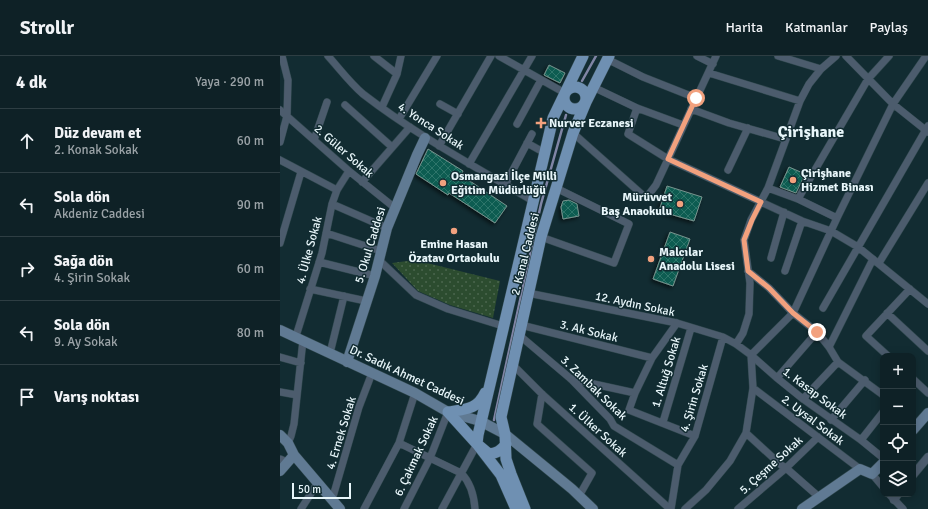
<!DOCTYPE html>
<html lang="tr">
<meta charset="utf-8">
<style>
body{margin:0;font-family:Signika,sans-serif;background:#1c2e32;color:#f1f3f6}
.controls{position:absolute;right:12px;bottom:12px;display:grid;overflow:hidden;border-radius:8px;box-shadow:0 2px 10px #0003}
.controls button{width:36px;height:36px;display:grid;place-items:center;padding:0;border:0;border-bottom:1px solid #2e3e43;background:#0e2126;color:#f1f3f6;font:20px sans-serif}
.scale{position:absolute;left:12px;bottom:10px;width:59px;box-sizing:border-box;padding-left:4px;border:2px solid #e8f6fa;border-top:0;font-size:11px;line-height:14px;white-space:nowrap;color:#e8f6fa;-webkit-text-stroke:3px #122c32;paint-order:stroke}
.stop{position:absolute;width:12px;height:12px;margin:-9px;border:3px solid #f2a17e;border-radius:50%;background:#fff}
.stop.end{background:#f2a17e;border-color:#fff;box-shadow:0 1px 4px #0008}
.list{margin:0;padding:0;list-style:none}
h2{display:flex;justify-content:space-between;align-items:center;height:52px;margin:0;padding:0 16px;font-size:17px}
h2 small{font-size:13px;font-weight:400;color:#9ba3a7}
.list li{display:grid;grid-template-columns:26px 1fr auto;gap:12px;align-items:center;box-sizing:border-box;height:64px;padding:0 16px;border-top:1px solid #2e3e43}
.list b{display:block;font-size:15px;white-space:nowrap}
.list p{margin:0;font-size:13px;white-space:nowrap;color:#9ba3a7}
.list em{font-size:13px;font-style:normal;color:#9ba3a7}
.icon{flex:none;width:22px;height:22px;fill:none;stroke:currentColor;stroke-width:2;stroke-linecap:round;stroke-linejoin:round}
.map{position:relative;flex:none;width:648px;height:453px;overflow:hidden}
header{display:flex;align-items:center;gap:24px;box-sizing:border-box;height:56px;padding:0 20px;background:#0e2126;border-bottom:1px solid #2e3e43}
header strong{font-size:19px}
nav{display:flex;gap:22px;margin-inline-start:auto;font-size:14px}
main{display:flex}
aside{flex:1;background:#0e2126}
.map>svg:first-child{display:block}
.park{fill:url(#park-dots)}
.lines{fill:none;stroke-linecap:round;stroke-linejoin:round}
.stream{stroke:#8085a5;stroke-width:2.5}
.building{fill:url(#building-cross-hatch);stroke:#78948e;filter:url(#shadow)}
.minor-casing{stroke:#30484e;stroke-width:8}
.tertiary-casing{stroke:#30484e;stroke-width:9}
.secondary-casing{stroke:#30484e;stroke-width:11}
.primary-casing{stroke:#30484e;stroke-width:12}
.minor{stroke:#4c5c6d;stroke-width:7}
.tertiary{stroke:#4c5c6d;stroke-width:8}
.secondary{stroke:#607a93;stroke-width:10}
.primary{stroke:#6f90b2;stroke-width:11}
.route{stroke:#f2a17e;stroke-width:5}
.poi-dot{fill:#f2a17e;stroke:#122c32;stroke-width:1.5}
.labels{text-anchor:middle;stroke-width:3;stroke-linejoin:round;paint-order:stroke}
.poi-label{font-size:12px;font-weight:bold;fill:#e8f6fa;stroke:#122c32;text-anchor:start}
.street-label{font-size:12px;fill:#e8f6fa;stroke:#122c32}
.district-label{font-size:16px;font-weight:bold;fill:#e8f6fa;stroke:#122c32}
</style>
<header>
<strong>Strollr</strong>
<nav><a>Harita</a><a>Katmanlar</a><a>Paylaş</a></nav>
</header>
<main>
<aside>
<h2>4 dk<small>Yaya · 290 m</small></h2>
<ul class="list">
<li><svg class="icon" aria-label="ahead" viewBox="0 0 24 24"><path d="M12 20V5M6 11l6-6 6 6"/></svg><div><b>Düz devam et</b><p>2. Konak Sokak</p></div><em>60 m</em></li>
<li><svg class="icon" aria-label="left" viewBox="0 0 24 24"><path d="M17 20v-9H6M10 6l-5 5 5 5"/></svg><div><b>Sola dön</b><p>Akdeniz Caddesi</p></div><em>90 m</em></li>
<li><svg class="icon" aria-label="right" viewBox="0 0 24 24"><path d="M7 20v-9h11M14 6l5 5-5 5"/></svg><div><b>Sağa dön</b><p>4. Şirin Sokak</p></div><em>60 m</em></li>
<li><svg class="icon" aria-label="left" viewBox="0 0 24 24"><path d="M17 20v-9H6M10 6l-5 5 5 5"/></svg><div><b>Sola dön</b><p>9. Ay Sokak</p></div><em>80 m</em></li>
<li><svg class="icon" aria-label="arrive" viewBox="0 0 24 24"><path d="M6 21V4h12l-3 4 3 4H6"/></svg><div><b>Varış noktası</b></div></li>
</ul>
</aside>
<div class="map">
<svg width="648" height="453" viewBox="0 0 648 453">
<defs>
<pattern id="park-dots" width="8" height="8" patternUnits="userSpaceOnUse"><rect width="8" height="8" fill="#2c4c2f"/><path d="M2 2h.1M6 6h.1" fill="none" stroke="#4b664e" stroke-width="1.8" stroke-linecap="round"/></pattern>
<pattern id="building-cross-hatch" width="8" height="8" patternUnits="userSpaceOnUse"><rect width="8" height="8" fill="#0c5c51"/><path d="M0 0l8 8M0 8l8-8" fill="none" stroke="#2f746b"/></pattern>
<filter id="shadow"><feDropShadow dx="-2" dy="2" stdDeviation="2" flood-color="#0009"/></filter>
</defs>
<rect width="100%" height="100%" fill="#122c32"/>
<!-- park -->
<path class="park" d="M135 204 220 225 213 262 170 249 138 235 112 207Z"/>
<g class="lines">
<!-- stream -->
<path class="stream" d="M302 25 316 0
M214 364 261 148 286 59"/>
</g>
<!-- building -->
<path class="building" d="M269 9 285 17 280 27 264 19Z
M148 93 183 115 181 119 227 150 215 167 169 137 168 139 136 118Z
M509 111 525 118 516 137 500 131Z
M387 130 422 141 414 165 379 155Z
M289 144 297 148 299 160 283 163 281 151 283 145Z
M390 176 410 183 393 230 373 223Z"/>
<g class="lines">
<!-- minor casing -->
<g class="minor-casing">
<path id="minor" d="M48 0C59 12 70 27 83 38 136 79 196 111 253 145
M94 0 117 18
M219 0 285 37
M417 0 433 8
M498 0 541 13
M566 0 613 48 648 76
M327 3 363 21 416 42
M429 17 520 45
M313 31 357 52 403 69
M160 48 178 58
M65 49 112 91
M102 51 117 18 121 0
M357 52 348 78 388 103 522 165 551 175 578 191 648 248
M411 53 449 67 505 83
M0 54 69 115 115 152
M119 63 157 0
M237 68 261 24
M293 77 366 142 376 129 436 0
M34 84 47 46
M0 86 7 60 8 24 2 0
M247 87 265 97
M159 90 211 0
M0 104 57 134
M189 108 252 0
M448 114 468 72
M82 126 130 71
M225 129 252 78
M488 132 518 143 557 162
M518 143 588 23 609 0
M52 148 107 172
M46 177 101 195
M261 181 334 207 349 168 276 132
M0 187 21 116
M491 202 504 156
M99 204 136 239 168 253 223 270
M39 206 95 220
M599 207 648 127
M468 215 489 232 513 257 537 276 549 291 558 306 603 339
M505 215 522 165
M30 233 86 245
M248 237 397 267 443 281 456 288 471 299 497 322 523 343 581 384 603 402
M543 252 648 70
M607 257 648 295
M397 267 372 302 355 337 349 354 415 380
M241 269 372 302
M239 279 291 323 330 363 334 370 398 409
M16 280 42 197 52 148 57 134 69 115
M456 288 463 277 469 258 470 227 464 184 471 164 488 132 520 45 529 28 541 13 556 0
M549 291 593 203
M50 297 64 240
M608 300 586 280 630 233
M0 301 21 307
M233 309 262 338 390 453
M497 322 537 276
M291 323 355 337
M633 323 648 337
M473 332 580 413
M0 336 17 339
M262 338 257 368 312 417 299 440
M523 343 558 306
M551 364 585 324
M383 366 411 272
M466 377 501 409 506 412 539 441
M581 384 603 356
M8 387 11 380 14 368 23 284
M119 387 181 417C191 427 194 439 195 453
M0 403 7 406
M592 418 603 431
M609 438 623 453
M52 444 79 351 92 317
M21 453 37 428
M84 453 119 387 135 337
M124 453 150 402 168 356
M162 453 197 388
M391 453 398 409 415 380 443 281
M405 453 426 434 450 405 466 377 473 332 471 299 513 257 557 162 613 48 646 0
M458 453 506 412 538 381"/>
</g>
<!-- tertiary casing -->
<g class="tertiary-casing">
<path id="tertiary" d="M633 419 648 401
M614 444 618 438"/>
</g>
<!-- secondary casing -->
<g class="secondary-casing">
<path id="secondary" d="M0 274 135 337 168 356 200 365 225 378 292 433 313 453
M67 306 95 220 107 172 137 99 145 82
M633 374 648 357
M0 379 8 387 14 399 0 415
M14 399 60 453
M522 453 580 413 592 418 603 407"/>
</g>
<!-- primary casing -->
<g class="primary-casing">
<path id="primary" d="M284 42a11 11 0 1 1 22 0a11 11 0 1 1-22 0Z
M168 356 197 388 209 398C217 397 221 395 226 388
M168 356C185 353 197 354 205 337
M236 453 221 419 197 388 198 379 273 62 303 0
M245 453 231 418 226 403 225 378 221 361 261 181 293 77 306 46 329 0"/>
</g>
<!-- minor -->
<use href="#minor" class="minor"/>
<!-- tertiary -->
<use href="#tertiary" class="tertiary"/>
<!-- secondary -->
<use href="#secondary" class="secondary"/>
<!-- primary -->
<use href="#primary" class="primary"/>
</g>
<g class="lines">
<!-- route -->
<path class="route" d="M416 42 388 103 481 146 472 164 464 184 468 215 489 232 513 257 537 276"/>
</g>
<!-- markers -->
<g class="poi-dot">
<path d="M259 61h4v4h4v4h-4v4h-4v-4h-4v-4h4z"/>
<circle cx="513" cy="124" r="4"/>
<circle cx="163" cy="127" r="4"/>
<circle cx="400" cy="148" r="4"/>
<circle cx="174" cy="175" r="4"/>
<circle cx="371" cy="203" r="4"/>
</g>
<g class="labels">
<!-- poi labels -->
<g class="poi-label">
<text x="269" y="71">Nurver Eczanesi</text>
<text x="521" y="121">Çirişhane<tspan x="521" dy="14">Hizmet Binası</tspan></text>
<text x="171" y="124">Osmangazi İlçe Milli<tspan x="171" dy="14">Eğitim Müdürlüğü</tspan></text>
<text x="392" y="145" text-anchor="end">Mürüvvet<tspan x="392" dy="14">Baş Anaokulu</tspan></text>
<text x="174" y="192" text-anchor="middle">Emine Hasan<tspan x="174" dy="14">Özatav Ortaokulu</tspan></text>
<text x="379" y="200">Malcılar<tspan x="379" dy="14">Anadolu Lisesi</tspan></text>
</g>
<!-- street labels -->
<g class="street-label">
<text transform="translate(151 70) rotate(33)" y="4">4. Yonca Sokak</text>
<text transform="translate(64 95) rotate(41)" y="4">2. Güler Sokak</text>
<text transform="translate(90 189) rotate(-73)" y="4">5. Okul Caddesi</text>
<text transform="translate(29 194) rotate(-75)" y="4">4. Ülke Sokak</text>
<text transform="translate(245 198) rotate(-76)" y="4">2. Kanal Caddesi</text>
<text transform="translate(355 248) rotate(12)" y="4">12. Aydın Sokak</text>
<text transform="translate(309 275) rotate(14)" y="4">3. Ak Sokak</text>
<text transform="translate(386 316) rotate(-73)" y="4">1. Altuğ Sokak</text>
<text transform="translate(127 319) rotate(25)" y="4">Dr. Sadık Ahmet Caddesi</text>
<text transform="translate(314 332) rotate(44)" y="4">3. Zambak Sokak</text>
<text transform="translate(535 337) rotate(37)" y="4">1. Kasap Sokak</text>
<text transform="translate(414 342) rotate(-73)" y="4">4. Şirin Sokak</text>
<text transform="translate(533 364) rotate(37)" y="4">2. Uysal Sokak</text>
<text transform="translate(318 374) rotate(42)" y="4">1. Ülker Sokak</text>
<text transform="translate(61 377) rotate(-73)" y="4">4. Ernek Sokak</text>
<text transform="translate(136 400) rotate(-65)" y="4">6. Çakmak Sokak</text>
<text transform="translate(491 409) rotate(-42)" y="4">5. Çeşme Sokak</text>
</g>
<!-- district labels -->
<g class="district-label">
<text x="531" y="81">Çirişhane</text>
</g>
</g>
</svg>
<div class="controls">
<button>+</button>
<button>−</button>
<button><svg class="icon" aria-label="locate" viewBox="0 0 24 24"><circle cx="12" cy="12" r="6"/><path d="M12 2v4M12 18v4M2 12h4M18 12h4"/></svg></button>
<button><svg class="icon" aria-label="layers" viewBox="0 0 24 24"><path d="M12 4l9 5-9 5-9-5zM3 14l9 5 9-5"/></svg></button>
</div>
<div class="scale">50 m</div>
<div class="stop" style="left:416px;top:42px"></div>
<div class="stop end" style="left:537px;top:276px"></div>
</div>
</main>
